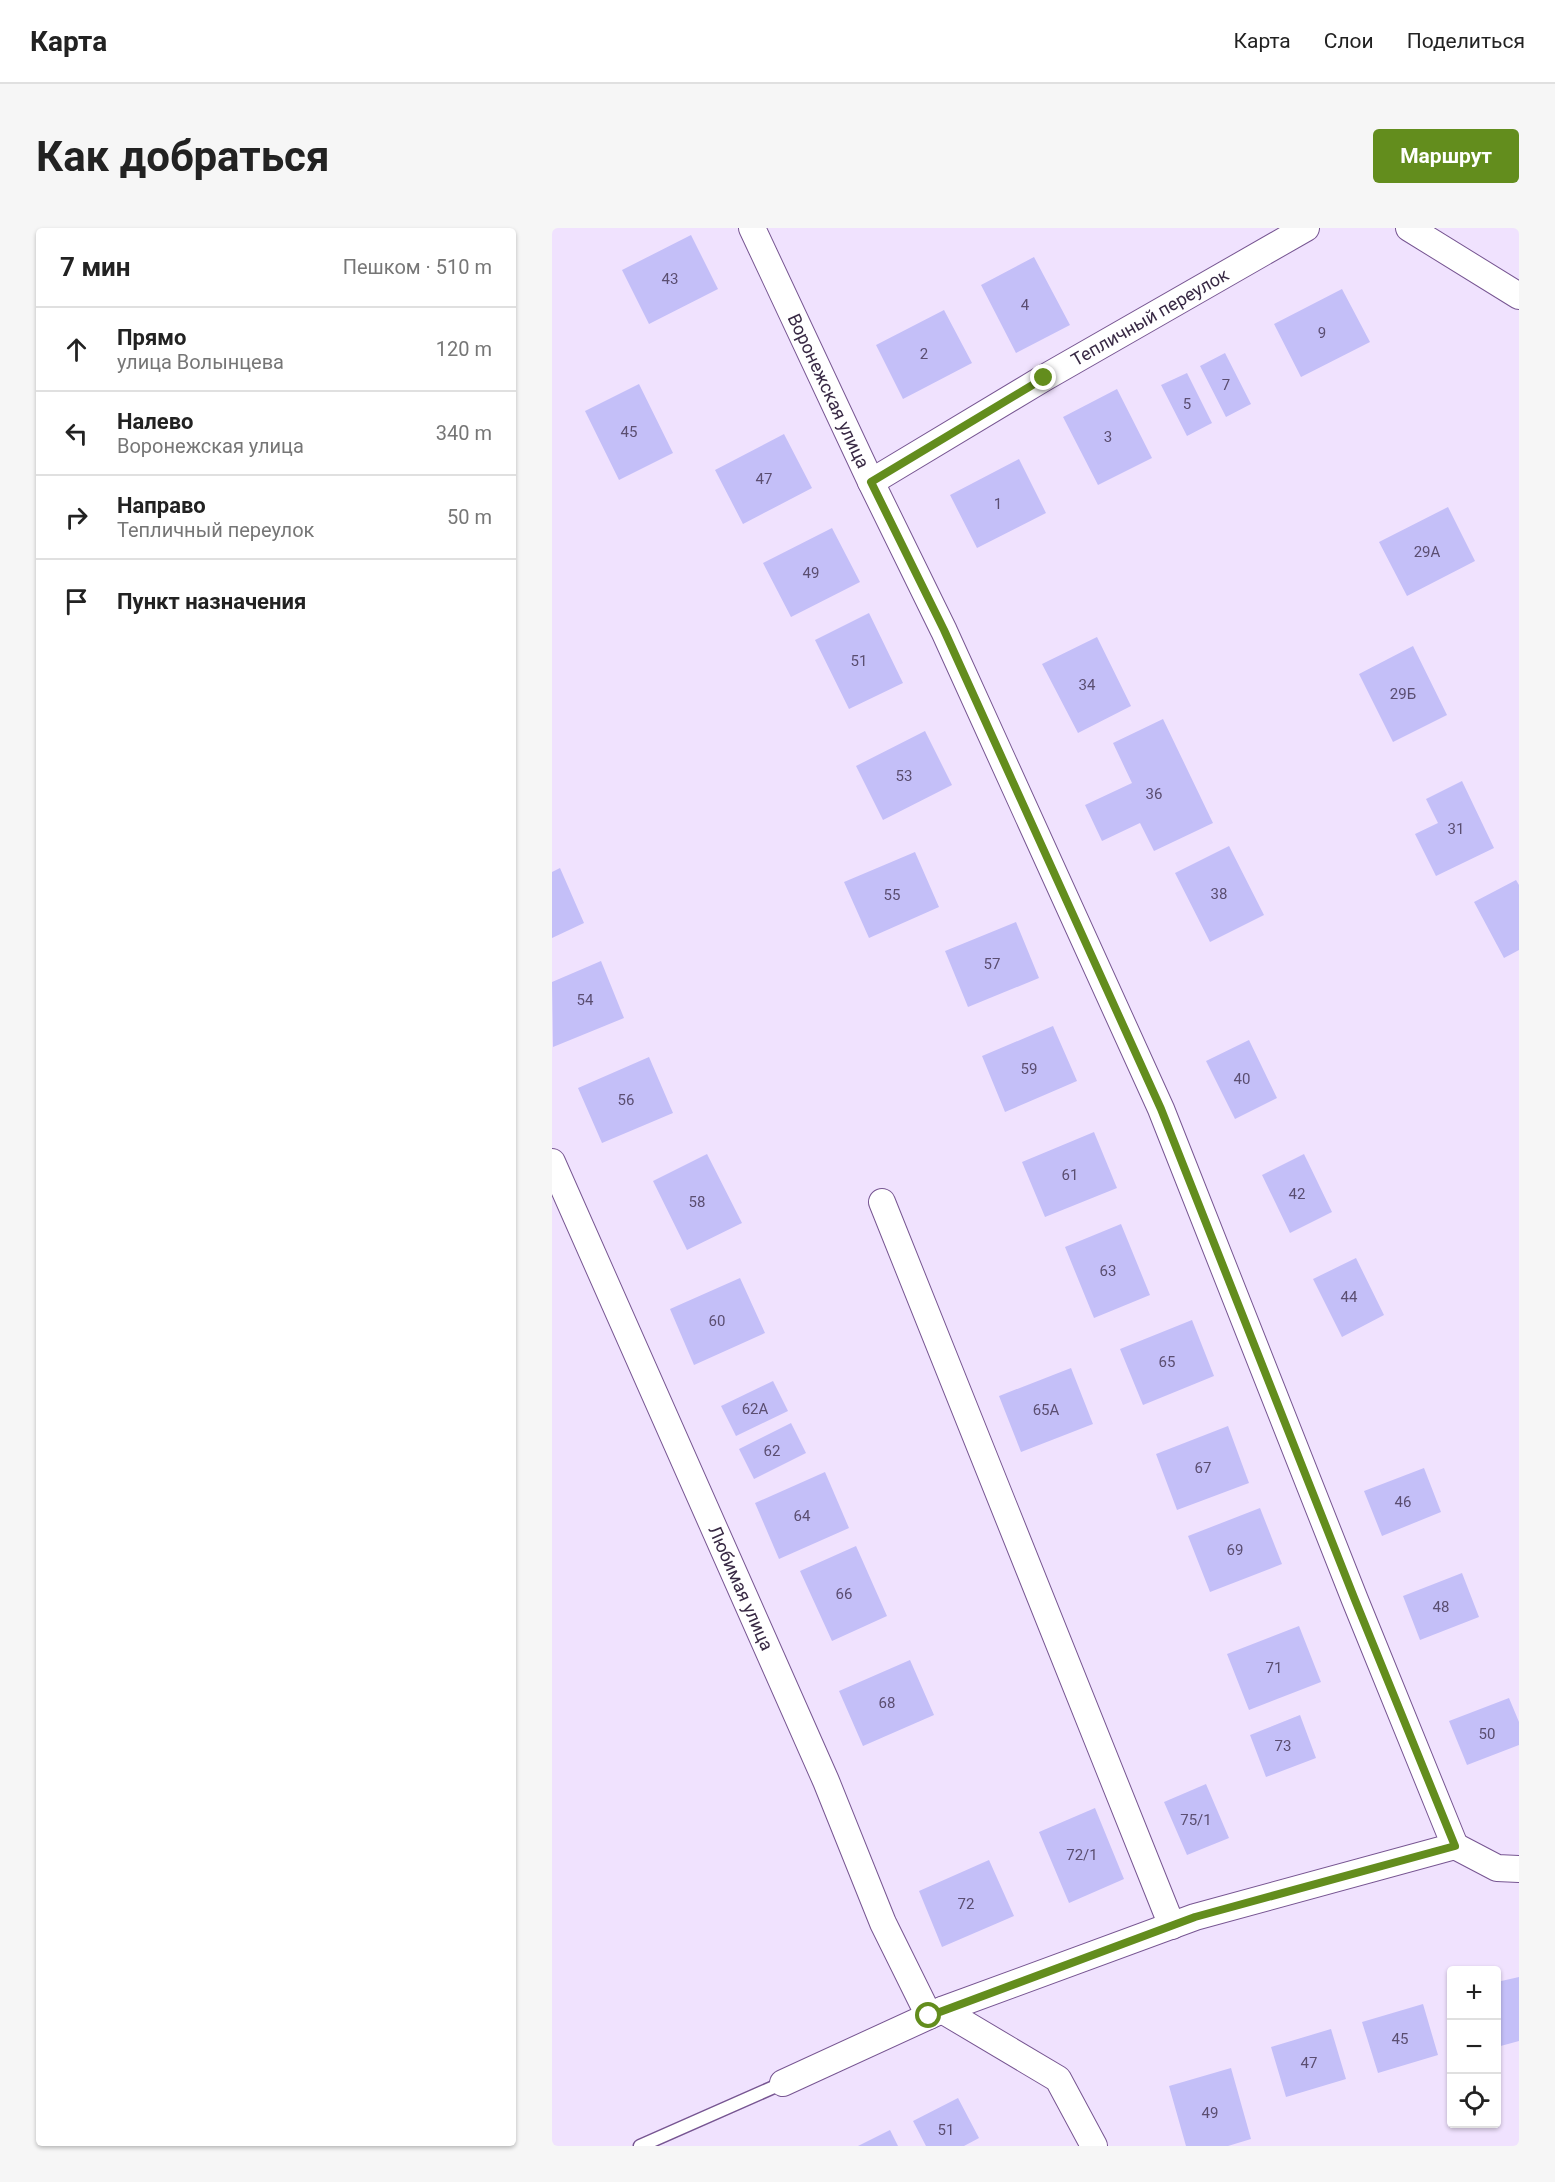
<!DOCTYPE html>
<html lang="ru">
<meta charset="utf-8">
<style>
body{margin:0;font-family:Roboto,sans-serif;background:#f6f6f6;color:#222}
.controls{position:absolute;right:18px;bottom:18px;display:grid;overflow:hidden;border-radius:6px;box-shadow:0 2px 4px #0004}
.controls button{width:54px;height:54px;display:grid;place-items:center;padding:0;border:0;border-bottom:2px solid #e0e0e0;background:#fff;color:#222;font:30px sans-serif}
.stop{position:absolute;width:18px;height:18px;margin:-14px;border:4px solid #638d1d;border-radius:50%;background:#fff}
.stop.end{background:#638d1d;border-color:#fff;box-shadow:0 2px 6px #0008}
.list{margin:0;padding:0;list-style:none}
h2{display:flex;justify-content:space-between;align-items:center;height:78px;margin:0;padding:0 24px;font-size:26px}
h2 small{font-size:20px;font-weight:400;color:#767676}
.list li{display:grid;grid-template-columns:39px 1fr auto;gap:18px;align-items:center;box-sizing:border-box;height:84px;padding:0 24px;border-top:2px solid #e0e0e0}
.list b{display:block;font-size:22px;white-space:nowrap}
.list p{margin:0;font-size:20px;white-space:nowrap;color:#767676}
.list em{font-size:20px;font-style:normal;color:#767676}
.icon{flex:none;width:33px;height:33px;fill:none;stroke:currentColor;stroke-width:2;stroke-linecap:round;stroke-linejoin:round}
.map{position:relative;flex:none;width:967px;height:1918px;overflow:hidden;border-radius:6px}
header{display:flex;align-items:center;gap:36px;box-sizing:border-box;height:84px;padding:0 30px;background:#fff;border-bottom:2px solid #e0e0e0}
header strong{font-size:28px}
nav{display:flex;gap:33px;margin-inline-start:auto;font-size:21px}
.intro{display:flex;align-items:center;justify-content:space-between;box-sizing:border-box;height:144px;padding:0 36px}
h1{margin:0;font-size:42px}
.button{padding:15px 27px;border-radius:6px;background:#638d1d;color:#fff;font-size:21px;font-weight:700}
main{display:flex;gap:36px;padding:0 36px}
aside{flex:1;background:#fff;border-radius:6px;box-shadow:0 2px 4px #0004}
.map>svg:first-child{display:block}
.building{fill:#c4bff8}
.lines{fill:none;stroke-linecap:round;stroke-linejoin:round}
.service-casing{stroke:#775692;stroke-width:15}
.minor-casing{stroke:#775692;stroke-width:28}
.service{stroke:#fff;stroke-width:12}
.minor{stroke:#fff;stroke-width:26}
.route{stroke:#638d1d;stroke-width:8}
.labels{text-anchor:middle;stroke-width:5;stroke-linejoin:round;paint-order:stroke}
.number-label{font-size:15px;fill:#5b4e71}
.street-label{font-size:18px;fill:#382944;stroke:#f0e2fe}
</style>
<header>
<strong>Карта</strong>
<nav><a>Карта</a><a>Слои</a><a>Поделиться</a></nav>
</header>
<div class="intro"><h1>Как добраться</h1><a class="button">Маршрут</a></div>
<main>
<aside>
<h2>7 мин<small>Пешком · 510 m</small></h2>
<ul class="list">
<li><svg class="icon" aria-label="ahead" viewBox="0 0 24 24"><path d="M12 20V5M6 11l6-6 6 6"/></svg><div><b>Прямо</b><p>улица Волынцева</p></div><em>120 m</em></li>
<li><svg class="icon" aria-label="left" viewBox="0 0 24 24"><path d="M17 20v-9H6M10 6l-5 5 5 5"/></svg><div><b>Налево</b><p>Воронежская улица</p></div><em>340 m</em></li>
<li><svg class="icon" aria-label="right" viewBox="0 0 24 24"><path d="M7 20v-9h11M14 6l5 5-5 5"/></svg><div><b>Направо</b><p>Тепличный переулок</p></div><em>50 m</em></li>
<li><svg class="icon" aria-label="arrive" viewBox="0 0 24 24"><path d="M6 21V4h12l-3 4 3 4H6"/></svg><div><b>Пункт назначения</b></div></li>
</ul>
</aside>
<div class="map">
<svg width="967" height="1918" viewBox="0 0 967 1918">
<rect width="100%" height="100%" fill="#f0e2fe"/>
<!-- building -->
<path class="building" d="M139 7 166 61 97 96 70 42Z
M482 29 518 97 464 125 429 57Z
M790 61 818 114 749 149 722 96Z
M392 82 420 135 351 171 324 117Z
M673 125 699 176 674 189 648 138Z
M635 145 660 195 635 208 609 157Z
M87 156 121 225 67 252 33 183Z
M565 161 600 230 546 257 511 189Z
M232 206 260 260 191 296 163 242Z
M467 231 494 285 425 320 398 267Z
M896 279 923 333 855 368 827 314Z
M280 300 308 354 239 389 211 335Z
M317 385 351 455 297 481 263 412Z
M545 409 579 478 526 505 490 436Z
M861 418 895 487 841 514 807 446Z
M611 491 661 595 602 623 588 595 550 613 533 577 580 555 561 515Z
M373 503 400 557 331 592 304 538Z
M910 553 942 620 884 648 863 606 886 595 874 571Z
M677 618 712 687 658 714 623 645Z
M363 624 387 679 317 710 292 654Z
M8 640 32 695 0 710V644Z
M964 652 967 657V722L952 730 922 674Z
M464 694 487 750 416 779 393 723Z
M49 733 72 790 1 819 0 754Z
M501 798 525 853 453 884 430 828Z
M697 812 725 870 683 891 654 833Z
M97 829 121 885 50 915 26 860Z
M542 904 565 960 493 989 470 934Z
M155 926 190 995 135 1022 101 953Z
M752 926 780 984 738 1005 710 947Z
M569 996 598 1067 542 1090 513 1019Z
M804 1030 832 1087 790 1109 761 1051Z
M188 1050 213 1105 142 1137 118 1081Z
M640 1092 662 1148 591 1177 568 1121Z
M519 1140 541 1196 469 1224 447 1168Z
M221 1153 236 1183 184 1208 169 1178Z
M239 1195 254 1225 202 1251 187 1221Z
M676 1198 697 1255 625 1282 604 1226Z
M872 1240 889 1284 830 1308 812 1263Z
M273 1244 297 1300 227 1331 203 1275Z
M708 1280 730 1336 658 1364 636 1308Z
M304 1318 335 1388 280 1413 248 1343Z
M910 1345 927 1389 868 1412 851 1368Z
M747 1398 769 1454 697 1482 675 1426Z
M358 1432 382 1487 311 1518 287 1463Z
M957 1470 967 1494V1517L915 1537 897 1493Z
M748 1487 764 1530 714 1549 698 1507Z
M654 1556 677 1610 635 1627 612 1574Z
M543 1580 572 1651 517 1675 487 1604Z
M437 1632 462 1688 390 1719 367 1663Z
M967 1749V1813L945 1819V1754Z
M871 1776 886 1827 826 1845 810 1794Z
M779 1801 794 1851 734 1869 719 1819Z
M679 1840 699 1911 676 1918H634L617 1858Z
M406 1870 427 1910 412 1918H374L361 1893Z
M338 1902 346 1918H306Z"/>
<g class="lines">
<!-- service casing -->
<g class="service-casing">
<path id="service" d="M88 1918 231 1855"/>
</g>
<!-- minor casing -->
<g class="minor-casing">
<g id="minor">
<path id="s1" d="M200 0 319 254 392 403 609 881 803 1372 903 1618"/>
<path d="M857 0 967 68"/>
<path id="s2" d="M319 254 492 150 754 0"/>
<path id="s3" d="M0 934 274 1553 331 1695 377 1788"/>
<path d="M330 974 620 1698"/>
<path d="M390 1782 506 1851 542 1918"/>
<path d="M231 1855 390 1782 643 1689 903 1618 945 1640 967 1641"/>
</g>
</g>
<!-- service -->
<use href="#service" class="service"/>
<!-- minor -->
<use href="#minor" class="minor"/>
</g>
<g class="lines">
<!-- route -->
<path class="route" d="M377 1788 643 1689 903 1618 803 1372 609 881 392 402 319 254 492 150"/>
</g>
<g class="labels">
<!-- number labels -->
<g class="number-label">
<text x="118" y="56">43</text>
<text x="473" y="82">4</text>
<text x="770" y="110">9</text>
<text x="372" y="131">2</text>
<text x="674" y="162">7</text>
<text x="635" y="181">5</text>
<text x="77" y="209">45</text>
<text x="556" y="214">3</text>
<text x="212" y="256">47</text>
<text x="446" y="281">1</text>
<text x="875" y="329">29А</text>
<text x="259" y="350">49</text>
<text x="307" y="438">51</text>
<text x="535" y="462">34</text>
<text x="851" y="471">29Б</text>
<text x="352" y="553">53</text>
<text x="602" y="571">36</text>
<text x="904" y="606">31</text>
<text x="667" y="671">38</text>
<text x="340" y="672">55</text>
<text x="440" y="741">57</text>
<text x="33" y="777">54</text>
<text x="477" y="846">59</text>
<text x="690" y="856">40</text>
<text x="74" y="877">56</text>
<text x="518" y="952">61</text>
<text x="745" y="971">42</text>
<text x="145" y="979">58</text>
<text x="556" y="1048">63</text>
<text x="797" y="1074">44</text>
<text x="165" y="1098">60</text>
<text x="615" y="1139">65</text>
<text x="203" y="1186">62А</text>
<text x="494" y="1187">65А</text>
<text x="220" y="1228">62</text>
<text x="651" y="1245">67</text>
<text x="851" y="1279">46</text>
<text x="250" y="1293">64</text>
<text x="683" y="1327">69</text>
<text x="292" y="1371">66</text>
<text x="889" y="1384">48</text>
<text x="722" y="1445">71</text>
<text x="335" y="1480">68</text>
<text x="935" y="1511">50</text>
<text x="731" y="1523">73</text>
<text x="644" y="1597">75/1</text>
<text x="530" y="1632">72/1</text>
<text x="414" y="1681">72</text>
<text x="848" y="1816">45</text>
<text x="757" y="1840">47</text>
<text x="658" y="1890">49</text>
<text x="394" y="1907">51</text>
</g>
<!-- street labels -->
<g class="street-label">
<text dy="6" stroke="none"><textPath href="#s2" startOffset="324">Тепличный переулок</textPath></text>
<text dy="6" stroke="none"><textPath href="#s1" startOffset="180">Воронежская улица</textPath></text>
<text dy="6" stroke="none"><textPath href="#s3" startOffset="466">Любимая улица</textPath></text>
</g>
</g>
</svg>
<div class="controls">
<button>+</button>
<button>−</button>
<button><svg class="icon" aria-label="locate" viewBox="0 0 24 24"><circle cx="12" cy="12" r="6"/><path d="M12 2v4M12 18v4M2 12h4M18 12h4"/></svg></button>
</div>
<div class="stop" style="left:377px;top:1788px"></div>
<div class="stop end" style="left:492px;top:150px"></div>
</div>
</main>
